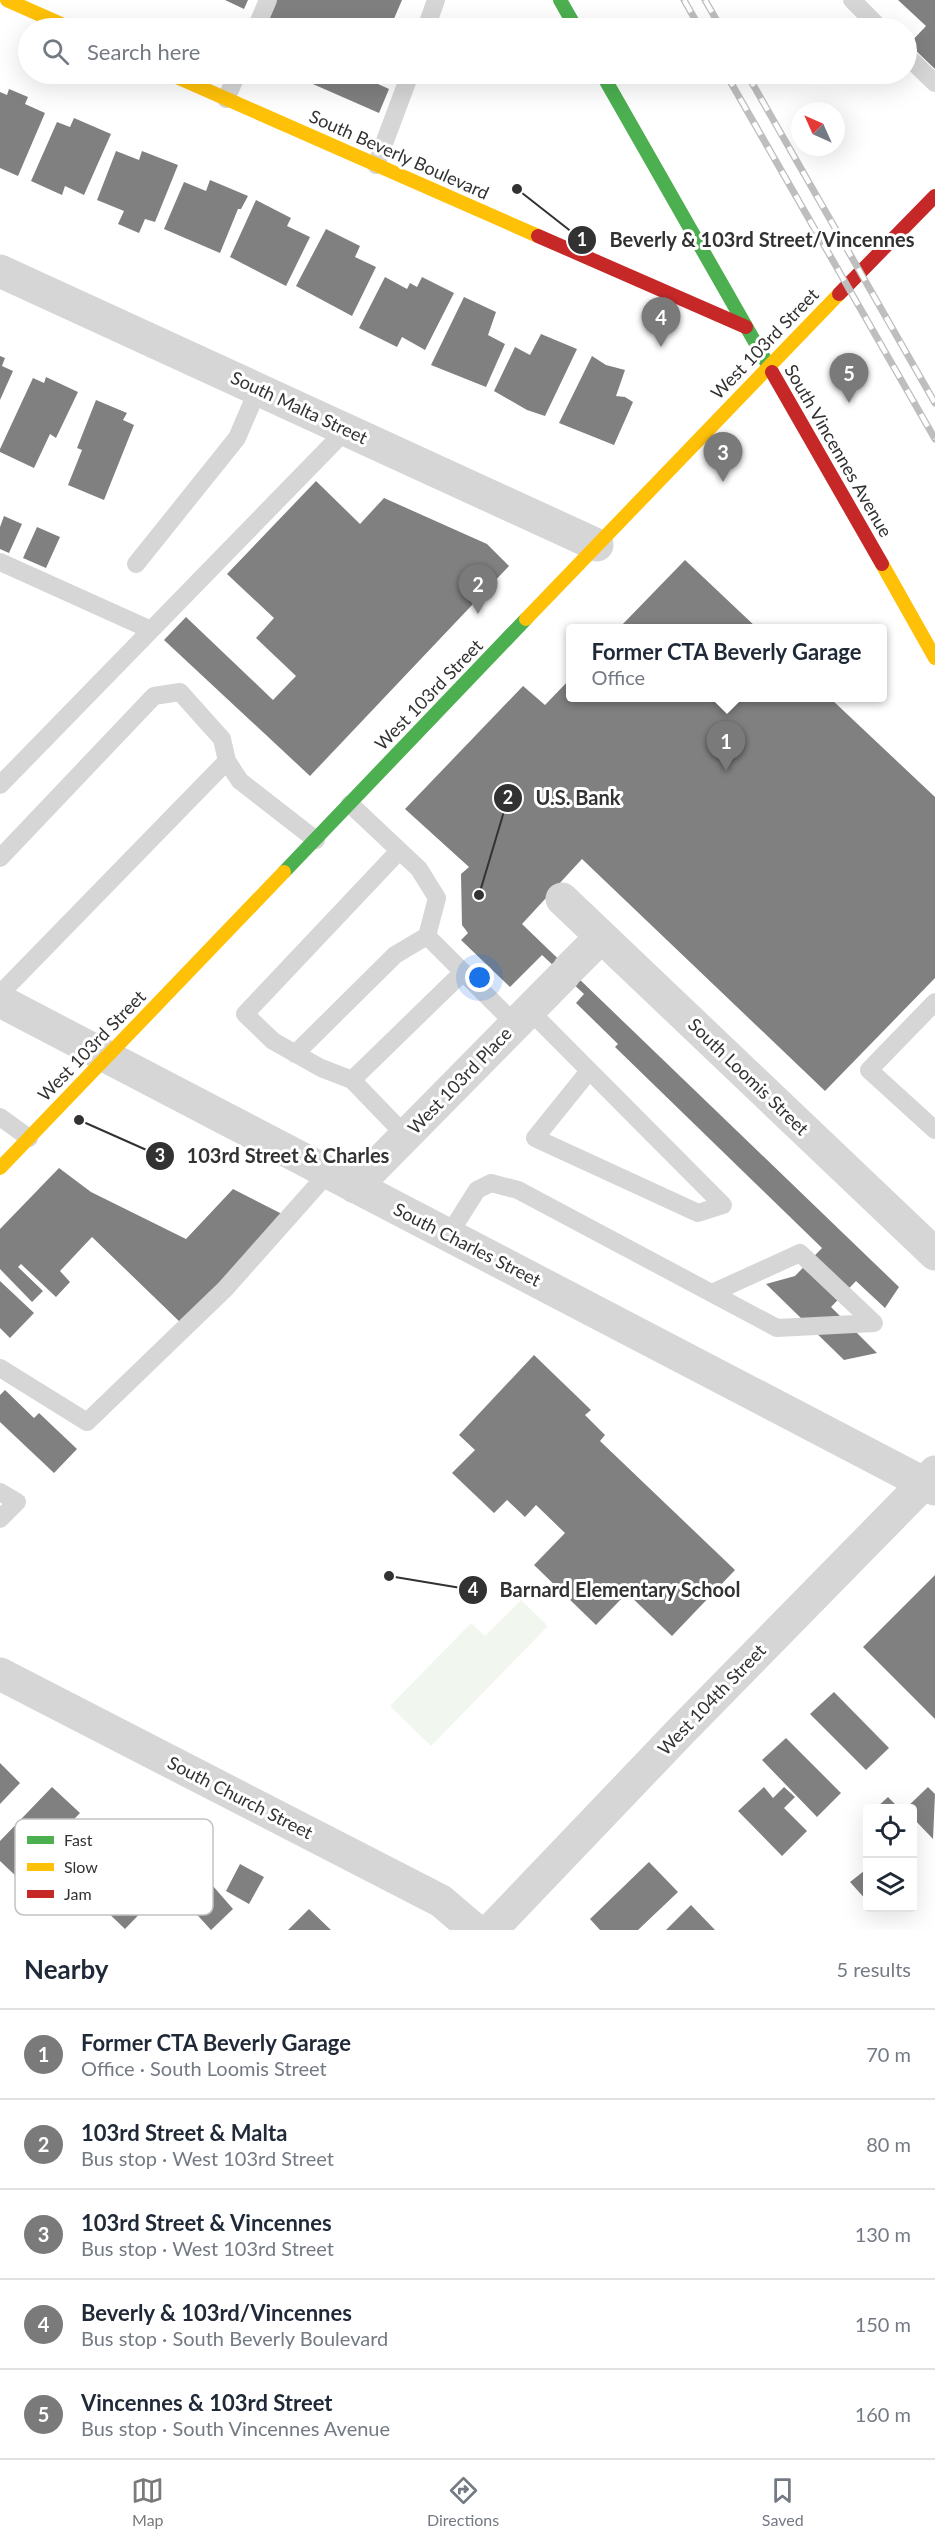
<!DOCTYPE html>
<meta charset="utf-8">
<style>
body{margin:0;font-family:Lato,sans-serif;background:#f6f6f7;color:#1f2937}
.controls{position:absolute;right:18px;bottom:18px;display:grid;overflow:hidden;border-radius:6px;box-shadow:0 6px 24px #0002}
.controls button{width:54px;height:54px;display:grid;place-items:center;padding:0;border:0;border-bottom:2px solid #e0e1e3;background:#fff;color:#1f2937;font:30px sans-serif}
.compass{position:absolute;left:791px;top:102px;width:54px;height:54px;border-radius:50%;background:#fff;box-shadow:0 6px 24px #0002;rotate:315deg}
.you{position:absolute;left:480px;top:978px;width:21px;height:21px;margin:-15px;border:4px solid #fff;border-radius:50%;background:#1a73e8;box-shadow:0 0 0 9px #1a73e833}
.badge{display:grid;place-items:center;width:39px;height:39px;border-radius:50%;background:#7a7a7a;color:#fff;font-size:20px;font-weight:700}
.pin{position:absolute;translate:-50% -50px;filter:drop-shadow(0 2px 3px #0008)}
.pin::after{content:'';position:absolute;top:32px;width:21px;height:18px;background:inherit;clip-path:polygon(0 0,100% 0,50% 100%)}
.popup{position:absolute;left:566px;top:624px;width:321px;height:78px;box-sizing:border-box;display:grid;place-content:center;border-radius:6px;background:#fff;filter:drop-shadow(0 2px 4px #0005);font-size:20px;white-space:nowrap;color:#747a83}
.popup b{font-size:22px;color:#1f2937}
.popup::after{content:'';position:absolute;left:50%;top:100%;margin-left:-12px;border:12px solid transparent;border-top-color:#fff}
.list{margin:0;padding:0;list-style:none}
h2{display:flex;justify-content:space-between;align-items:center;height:78px;margin:0;padding:0 24px;font-size:26px}
h2 small{font-size:20px;font-weight:400;color:#747a83}
.list li{display:grid;grid-template-columns:39px 1fr auto;gap:18px;align-items:center;box-sizing:border-box;height:90px;padding:0 24px;border-top:2px solid #e0e1e3}
.list b{display:block;font-size:22px;white-space:nowrap}
.list p{margin:0;font-size:20px;white-space:nowrap;color:#747a83}
.list em{font-size:20px;font-style:normal;color:#747a83}
.icon{flex:none;width:33px;height:33px;fill:none;stroke:currentColor;stroke-width:2;stroke-linecap:round;stroke-linejoin:round}
.map{position:relative;flex:none;width:935px;height:1930px;overflow:hidden}
.search{position:absolute;background:#fff;box-shadow:0 6px 24px #0002;left:18px;right:18px;top:18px;height:66px;display:flex;align-items:center;gap:15px;box-sizing:border-box;padding:0 21px;border-radius:33px;color:#747a83;font-size:22px}
.sheet{height:528px;background:#fff}
nav{display:flex;justify-content:space-around;align-items:center;box-sizing:border-box;height:84px;border-top:2px solid #e0e1e3;background:#fff;font-size:16px;color:#747a83}
nav a{display:grid;justify-items:center;gap:3px}
nav .on{color:#7a7a7a}
.map>svg:first-child{display:block}
.green{fill:#f1f6ee}
.building{fill:#808080}
.lines{fill:none;stroke-linecap:round;stroke-linejoin:round}
.lane{stroke:#d6d6d6;stroke-width:18}
.street{stroke:#d6d6d6;stroke-width:33}
.fast{stroke:#4caf50;stroke-width:14}
.slow{stroke:#ffc107;stroke-width:14}
.jam{stroke:#c62828;stroke-width:14}
.rail-casing{stroke:#bebebe;stroke-width:7}
.rail{stroke:#fff;stroke-width:4.5;stroke-dasharray:14;stroke-linecap:butt}
.labels{text-anchor:middle;stroke-width:6;stroke-linejoin:round;paint-order:stroke}
.street-label{font-size:18px;fill:#323232;stroke:#fff}
.key{fill:#fff;stroke:#c2c2c2;stroke-width:1.5}
.key-label{font-size:16px;fill:#323232}
.leader{fill:none;stroke:#323232;stroke-width:2}
.callout-dot{fill:#323232;stroke:#fff;stroke-width:2}
.mark-label{font-size:18px;text-anchor:middle;font-weight:bold;fill:#fff}
.callout-label{font-size:20px;text-anchor:middle;font-weight:bold;fill:#323232;stroke:#fff;stroke-width:6;stroke-linejoin:round;paint-order:stroke}
</style>
<div class="map">
<svg width="935" height="1930" viewBox="0 0 935 1930">
<rect width="100%" height="100%" fill="#fff"/>
<!-- green -->
<path class="green" d="M521 1600 548 1626 431 1746 390 1706 471 1623 485 1636Z"/>
<!-- building -->
<path class="building" d="M225 0H248L244 9Z
M275 0H402L390 28H263Z
M898 0H935V69L909 44 926 26Z
M290 74H383L378 84 389 89 379 113Z
M9 89 28 97 25 104 45 113 18 176 0 168V92L7 95Z
M74 118 111 134 84 195 65 186 62 195 31 181 57 122 70 127Z
M116 151 139 160 142 151 178 165 155 222 145 219 139 233 118 224 124 211 97 200Z
M210 180 248 196 241 209H238L220 253 164 229 184 182 206 191Z
M256 200 291 218 287 226 310 237 286 286 230 257Z
M326 229 360 246 355 257 376 267 352 316 296 286Z
M385 277 407 289 410 283 417 287 422 277 454 293 425 350 402 337 397 347 359 328Z
M464 297 496 312 488 335 505 344 486 387 431 365Z
M541 334 577 349 545 416 527 410 494 391 515 347 530 355Z
M0 356 5 358 2 366 13 371 0 400Z
M592 356 606 365 625 370 616 396 625 397 633 402 614 445 559 423Z
M46 377 78 392 56 438 50 434 34 468 0 452V449L33 378 44 383Z
M96 400 127 413 123 420 134 425 104 500 68 485 82 450 77 448Z
M316 481 360 524 384 498 487 544 509 566 310 776 164 640 186 617 273 700 296 676 256 638 274 618 227 574Z
M4 516 22 524 9 553 0 549V527Z
M37 527 60 537 46 568 23 558Z
M685 560 757 628H619Z
M570 679V698H830L935 797V978L825 1091 582 859 522 924 899 1287 885 1308 856 1281 831 1307 877 1353 844 1360 766 1284 795 1276 822 1248 615 1047 618 1044 576 1003 584 994 542 955 510 987 461 940 468 933 462 925 461 874 469 867 405 809 523 686 545 705Z
M59 1168 91 1192 186 1239 233 1189 284 1215 182 1324 92 1237 60 1271 70 1282 56 1297 21 1264 18 1267 43 1291 32 1302 0 1269V1229Z
M0 1281 34 1313 10 1338 0 1328Z
M534 1355 591 1410 585 1415 605 1435 600 1441 735 1570 672 1636 627 1593 596 1625 534 1565 565 1533 536 1505 525 1517 507 1500 494 1513 452 1473 475 1450 459 1435Z
M5 1390 34 1418 39 1413 77 1449 54 1473 0 1422V1395Z
M935 1575V1719L863 1647Z
M834 1692 889 1748 866 1770 810 1714Z
M786 1738 841 1793 817 1817 762 1760Z
M0 1763 20 1783 0 1804Z
M52 1787 80 1813 18 1878 0 1861V1841Z
M764 1787 773 1798 784 1787 795 1797 784 1808 807 1831 782 1856 738 1811Z
M928 1787 935 1794 933 1839 912 1817V1808H906Z
M888 1797 899 1808H876Z
M113 1821 140 1848 77 1911 50 1884Z
M158 1845 183 1869 125 1929 100 1905Z
M649 1862 678 1892 638 1930H600L590 1919Z
M240 1864 264 1877 249 1904 226 1891Z
M864 1871 868 1876V1902L850 1882Z
M213 1886 233 1909 211 1930 190 1907Z
M691 1905 715 1930H666Z
M309 1909 331 1930H288Z"/>
<g class="lines">
<!-- lane -->
<path class="lane" d="M852 0 880 28
M256 28 268 0
M426 28 436 0
M906 55 935 83
M226 99 237 74
M376 165 410 74
M0 562 151 630
M136 564 237 438 258 389
M0 785 346 430
M398 852 245 1014 273 1041 321 1068 352 1080 406 1136
M0 858 154 696 180 692 222 739 227 761 240 781 316 840
M427 936 515 1024
M0 994 227 761
M935 1002 869 1070 935 1130
M529 1010 723 1205 698 1213 535 1138 589 1071
M295 1054 395 955 427 936 437 898 419 869 350 804
M352 1080 463 972
M0 1117 29 1138
M448 1236 477 1190 491 1183 518 1190 777 1328 874 1323 800 1253 712 1293
M0 1368 87 1422 225 1289 328 1173
M0 1492 17 1502 0 1519"/>
<!-- street -->
<path class="street" d="M0 271 597 545
M562 899 935 1254
M569 969 601 937
M0 1001 935 1489
M355 1187 564 975
M0 1674 441 1901 475 1930
M491 1930 682 1730 935 1472"/>
<!-- fast -->
<path class="fast" d="M560 0 576 28
M602 74 772 372
M284 872 526 619"/>
<!-- slow -->
<path class="slow" d="M7 0 70 28
M170 74 538 236
M882 564 935 658
M526 619 839 294
M0 1168 284 872"/>
<!-- jam -->
<path class="jam" d="M538 236 746 327
M839 294 935 196
M772 372 882 564"/>
<!-- rail casing -->
<g class="rail-casing">
<path id="rail" d="M684 0 700 28
M705 0 721 28
M726 74 935 439
M747 74 935 403"/>
</g>
<!-- rail -->
<use href="#rail" class="rail"/>
</g>
<g class="labels">
<!-- street labels -->
<g class="street-label">
<text transform="translate(399 155) rotate(24)" y="6">South Beverly Boulevard</text>
<text transform="translate(765 344) rotate(-46)" y="6">West 103rd Street</text>
<text transform="translate(299 408) rotate(25)" y="6">South Malta Street</text>
<text transform="translate(838 451) rotate(60)" y="6">South Vincennes Avenue</text>
<text transform="translate(429 695) rotate(-46)" y="6">West 103rd Street</text>
<text transform="translate(92 1046) rotate(-46)" y="6">West 103rd Street</text>
<text transform="translate(748 1077) rotate(44)" y="6">South Loomis Street</text>
<text transform="translate(460 1081) rotate(-46)" y="6">West 103rd Place</text>
<text transform="translate(467 1245) rotate(27)" y="6">South Charles Street</text>
<text transform="translate(712 1700) rotate(-46)" y="6">West 104th Street</text>
<text transform="translate(240 1798) rotate(27)" y="6">South Church Street</text>
</g>
</g>
<!-- legend -->
<rect x="15" y="1819" width="198" height="96" rx="9" class="key"/>
<rect x="27" y="1836" width="27" height="8" fill="#4caf50"/>
<rect x="27" y="1863" width="27" height="8" fill="#ffc107"/>
<rect x="27" y="1890" width="27" height="8" fill="#c62828"/>
<g class="key-label">
<text x="64" y="1846">Fast</text>
<text x="64" y="1873">Slow</text>
<text x="64" y="1900">Jam</text>
</g>
<!-- callouts -->
<path class="leader" d="M517 189L582 240M479 895L508 798M79 1120L160 1156M389 1576L473 1590"/>
<g class="callout-dot">
<circle cx="517" cy="189" r="6"/>
<circle cx="479" cy="895" r="6"/>
<circle cx="79" cy="1120" r="6"/>
<circle cx="389" cy="1576" r="6"/>
<circle cx="582" cy="240" r="15"/>
<circle cx="508" cy="798" r="15"/>
<circle cx="160" cy="1156" r="15"/>
<circle cx="473" cy="1590" r="15"/>
</g>
<g class="mark-label">
<text x="582" y="246">1</text>
<text x="508" y="804">2</text>
<text x="160" y="1162">3</text>
<text x="473" y="1596">4</text>
</g>
<g class="callout-label">
<text x="762" y="247">Beverly &amp; 103rd Street/Vincennes</text>
<text x="578" y="805">U.S. Bank</text>
<text x="288" y="1163">103rd Street &amp; Charles</text>
<text x="620" y="1597">Barnard Elementary School</text>
</g>
</svg>
<div class="controls">
<button><svg class="icon" aria-label="locate" viewBox="0 0 24 24"><circle cx="12" cy="12" r="6"/><path d="M12 2v4M12 18v4M2 12h4M18 12h4"/></svg></button>
<button><svg class="icon" aria-label="layers" viewBox="0 0 24 24"><path d="M12 4l9 5-9 5-9-5zM3 14l9 5 9-5"/></svg></button>
</div>
<svg class="compass" viewBox="-18 -18 36 36"><path d="M0-13l5 13h-10z" fill="#e53935"/><path d="M0 13l5-13h-10z" fill="#747a83"/></svg>
<div class="you"></div>
<div class="pin badge" style="left:726px;top:771px">1</div>
<div class="popup"><b>Former CTA Beverly Garage</b>Office</div>
<div class="pin badge" style="left:478px;top:614px">2</div>
<div class="pin badge" style="left:723px;top:482px">3</div>
<div class="pin badge" style="left:661px;top:347px">4</div>
<div class="pin badge" style="left:849px;top:403px">5</div>
<div class="search"><svg class="icon" aria-label="search" viewBox="0 0 24 24"><circle cx="10" cy="10" r="6"/><path d="M15 15l6 6"/></svg>Search here</div>
</div>
<section class="sheet">
<h2>Nearby<small>5 results</small></h2>
<ul class="list">
<li><span class="badge">1</span><div><b>Former CTA Beverly Garage</b><p>Office · South Loomis Street</p></div><em>70 m</em></li>
<li><span class="badge">2</span><div><b>103rd Street &amp; Malta</b><p>Bus stop · West 103rd Street</p></div><em>80 m</em></li>
<li><span class="badge">3</span><div><b>103rd Street &amp; Vincennes</b><p>Bus stop · West 103rd Street</p></div><em>130 m</em></li>
<li><span class="badge">4</span><div><b>Beverly &amp; 103rd/Vincennes</b><p>Bus stop · South Beverly Boulevard</p></div><em>150 m</em></li>
<li><span class="badge">5</span><div><b>Vincennes &amp; 103rd Street</b><p>Bus stop · South Vincennes Avenue</p></div><em>160 m</em></li>
</ul>
</section>
<nav>
<a class="on"><svg class="icon" aria-label="map" viewBox="0 0 24 24"><path d="M3 6l6-2 6 2 6-2v14l-6 2-6-2-6 2zM9 4v14M15 6v14"/></svg>Map</a>
<a><svg class="icon" aria-label="directions" viewBox="0 0 24 24"><path d="M12 3l9 9-9 9-9-9zM9 14v-3h6M13 9l2 2-2 2"/></svg>Directions</a>
<a><svg class="icon" aria-label="saved" viewBox="0 0 24 24"><path d="M7 4h10v16l-5-4-5 4z"/></svg>Saved</a>
</nav>
